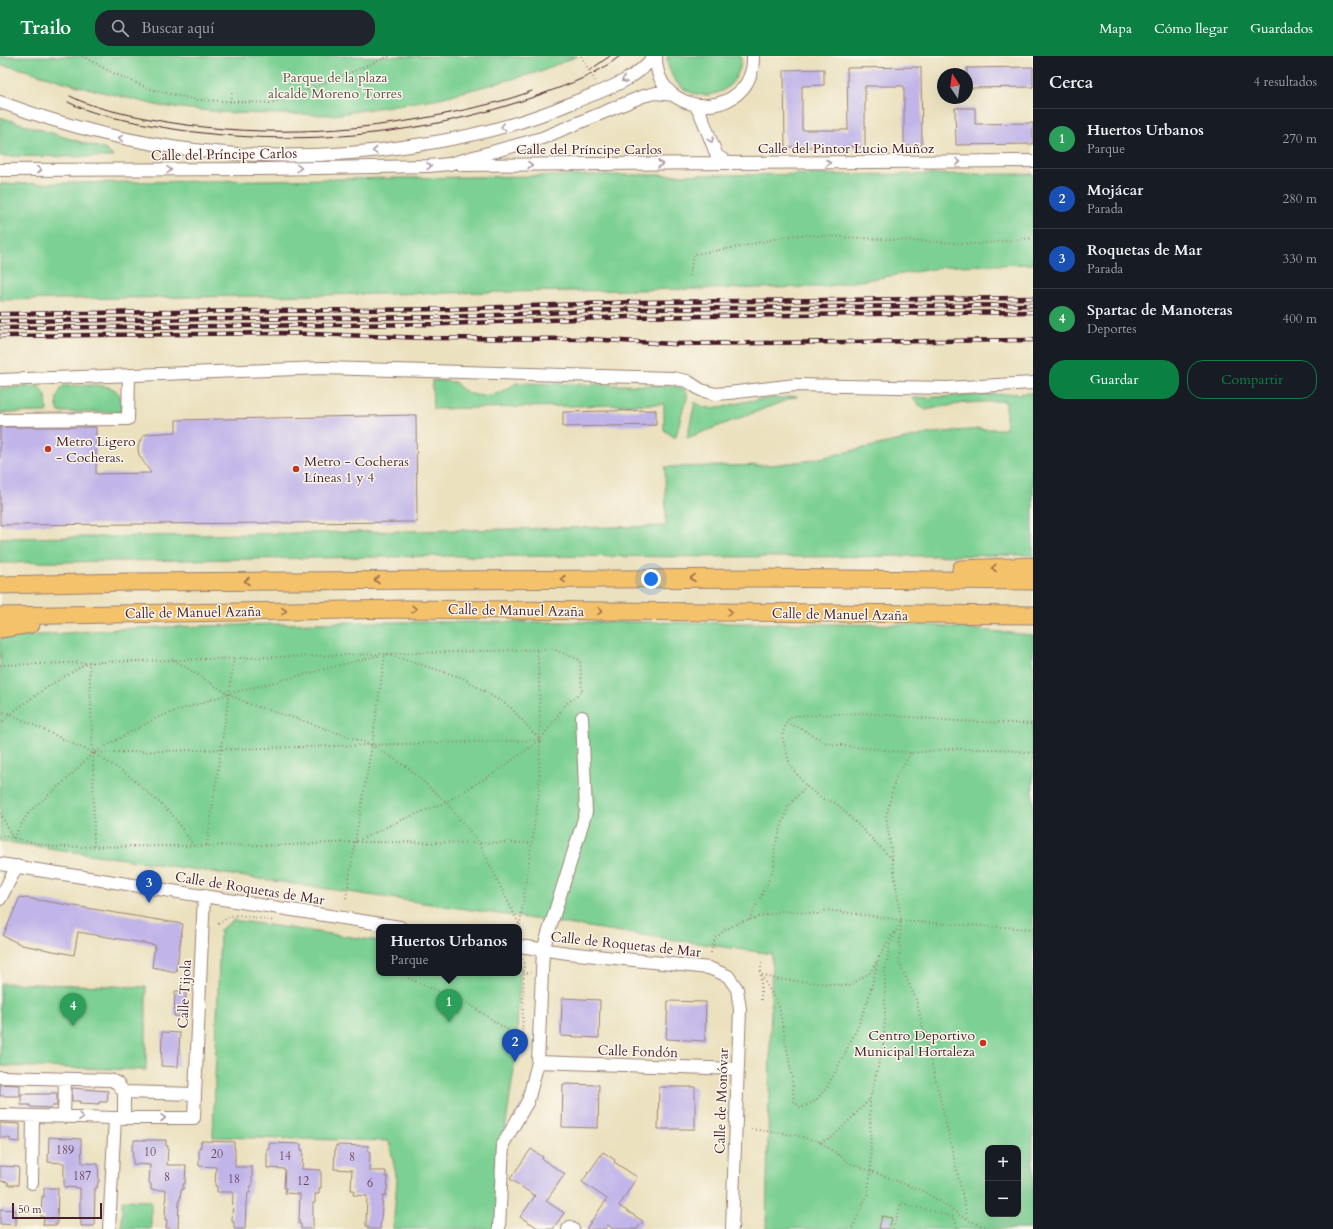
<!DOCTYPE html>
<html lang="es">
<meta charset="utf-8">
<style>
body{margin:0;font-family:Cardo,serif;background:#20242c;color:#f1f3f6}
.controls{position:absolute;right:12px;bottom:12px;display:grid;overflow:hidden;border-radius:8px;box-shadow:0 4px 16px #0002}
.controls button{width:36px;height:36px;display:grid;place-items:center;padding:0;border:0;border-bottom:1px solid #363941;background:#171b24;color:#f1f3f6;font:20px sans-serif}
.compass{position:absolute;left:937px;top:12px;width:36px;height:36px;border-radius:50%;background:#171b24;box-shadow:0 4px 16px #0002;rotate:347deg}
.scale{position:absolute;left:12px;bottom:10px;width:90px;box-sizing:border-box;padding-left:4px;border:2px solid #4a1f2b;border-top:0;font-size:11px;line-height:14px;white-space:nowrap;color:#4a1f2b;-webkit-text-stroke:3px #fbf7ec;paint-order:stroke}
.you{position:absolute;left:651px;top:523px;width:14px;height:14px;margin:-10px;border:3px solid #fff;border-radius:50%;background:#1a73e8;box-shadow:0 0 0 6px #1a73e833}
.badge{display:grid;place-items:center;width:26px;height:26px;border-radius:50%;background:#0b8043;color:#fff;font-size:13px;font-weight:700}
.pin{position:absolute;translate:-50% -33px;filter:drop-shadow(0 1px 2px #0008)}
.pin::after{content:'';position:absolute;top:21px;width:14px;height:12px;background:inherit;clip-path:polygon(0 0,100% 0,50% 100%)}
.popup{position:absolute;left:376px;top:868px;width:146px;height:52px;box-sizing:border-box;display:grid;place-content:center;border-radius:8px;background:#171b24;filter:drop-shadow(0 1px 3px #0005);font-size:13px;white-space:nowrap;color:#9ea1a6}
.popup b{font-size:15px;color:#f1f3f6}
.popup::after{content:'';position:absolute;left:50%;top:100%;margin-left:-8px;border:8px solid transparent;border-top-color:#171b24}
.list{margin:0;padding:0;list-style:none}
h2{display:flex;justify-content:space-between;align-items:center;height:52px;margin:0;padding:0 16px;font-size:17px}
h2 small{font-size:13px;font-weight:400;color:#9ea1a6}
.list li{display:grid;grid-template-columns:26px 1fr auto;gap:12px;align-items:center;box-sizing:border-box;height:60px;padding:0 16px;border-top:1px solid #363941}
.list b{display:block;font-size:15px;white-space:nowrap}
.list p{margin:0;font-size:13px;white-space:nowrap;color:#9ea1a6}
.list em{font-size:13px;font-style:normal;color:#9ea1a6}
.actions{display:flex;gap:8px;padding:12px 16px}
.actions a{flex:1;padding:9px 0;border:1px solid #0b8043;border-radius:16px;text-align:center;font-size:14px;color:#0b8043}
.actions .main{background:#0b8043;color:#fff}
.icon{flex:none;width:22px;height:22px;fill:none;stroke:currentColor;stroke-width:2;stroke-linecap:round;stroke-linejoin:round}
.map{position:relative;flex:none;width:1033px;height:1173px;overflow:hidden}
header{display:flex;align-items:center;gap:24px;box-sizing:border-box;height:56px;padding:0 20px;background:#0b8043;color:#fff}
header strong{font-size:19px}
nav{display:flex;gap:22px;margin-inline-start:auto;font-size:14px}
.search{width:280px;height:36px;background:#20242c;display:flex;align-items:center;gap:10px;box-sizing:border-box;padding:0 14px;border-radius:16px;color:#9ea1a6;font-size:15px}
main{display:flex}
aside{flex:1;background:#171b24}
.map>svg:first-child{display:block}
.green{fill:#7cd093;stroke:#63785f;fill-rule:evenodd}
.building{fill:#c0b4e8}
.lines{fill:none;stroke-linecap:round;stroke-linejoin:round}
.minor-casing{stroke:#9a8075;stroke-width:14}
.highway-casing{stroke:#9a8075;stroke-width:19}
.path{stroke:#9a8075;stroke-width:2;stroke-dasharray:1 3;stroke-linecap:butt}
.minor{stroke:#fff;stroke-width:12}
.highway{stroke:#f4c26a;stroke-width:17}
.tram{stroke:#4a1f2b;stroke-width:1}
.rail-casing{stroke:#4a1f2b;stroke-width:4.5}
.rail{stroke:#fbf7ec;stroke-width:3;stroke-dasharray:9;stroke-linecap:butt}
.oneway{stroke:#ae9aa0}
.oneway2{stroke:#9f704a}
.poi-dot{fill:#c8321e;stroke:#fbf7ec;stroke-width:1.5}
.labels{text-anchor:middle;stroke-width:3;stroke-linejoin:round;paint-order:stroke}
.number-label{font-size:12px;fill:#68445a}
.park-label{font-size:14px;fill:#59544a;stroke:#fbf7ec}
.street-label{font-size:14px;fill:#4a1f2b;stroke:#fbf7ec}
.poi-label{font-size:14px;fill:#4a1f2b;stroke:#fbf7ec;text-anchor:start}
</style>
<header>
<strong>Trailo</strong>
<div class="search"><svg class="icon" aria-label="search" viewBox="0 0 24 24"><circle cx="10" cy="10" r="6"/><path d="M15 15l6 6"/></svg>Buscar aquí</div>
<nav><a>Mapa</a><a>Cómo llegar</a><a>Guardados</a></nav>
</header>
<main>
<div class="map">
<svg width="1033" height="1173" viewBox="0 0 1033 1173">
<rect width="100%" height="100%" fill="#fbf7ec"/>
<filter id="ink" filterUnits="userSpaceOnUse"><feTurbulence type="fractalNoise" baseFrequency=".025" numOctaves="2"/><feDisplacementMap in="SourceGraphic" scale="8" xChannelSelector="R" yChannelSelector="G"/><feConvolveMatrix kernelMatrix="1 2 1 2 8 2 1 2 1" color-interpolation-filters="sRGB"/></filter>
<filter id="wash" filterUnits="userSpaceOnUse"><feTurbulence type="fractalNoise" baseFrequency=".012" numOctaves="4" result="noise"/><feDisplacementMap in="SourceGraphic" scale="16" xChannelSelector="R" yChannelSelector="G"/><feGaussianBlur stdDeviation="0.9" result="paint"/><feColorMatrix in="noise" values="0 0 0 0 0 0 0 0 0 0 0 0 0 0 0 0 0 1.4 0 .05"/><feComposite in="paint" operator="in"/></filter>
<g filter="url(#wash)">
<rect width="100%" height="100%" fill="#ebe1bf"/>
<!-- green -->
<path class="green" d="M0 0H578L535 17 440 42 333 59 231 57 160 50 78 30 18 12 0 9Z
M667 0H741V2C741 6 741 11 739 14 725 54 668 44 667 0Z
M0 61 106 94 114 101 0 100Z
M1033 118V208L951 210 823 231 0 244V128L601 119Z
M432 324 455 326C472 347 496 341 516 327L675 330 682 332 687 337V343L683 352 676 381H674L664 374V348L433 353Z
M96 329C117 331 122 335 122 356H59C54 345 57 339 63 330Z
M39 330 46 340 47 356 0 357V332Z
M1033 337V499L789 501 436 500 0 507V482L92 481 666 470 665 411 771 409 806 405 932 377 979 373H1006V345L965 347 925 354 912 342Z
M798 340 687 382 695 346 701 350 710 352 726 350 748 345Z
M353 566H640L926 569 1033 579V1173H766L772 898 0 785V582L132 572ZM988 1092H1018V1158H988Z
M234 864 379 885V917H519V906L521 907 515 1006 503 1088 499 1173H393L397 1124 389 1085 213 1081 220 874Z
M0 927 146 931V1014L0 1010Z
M122 1144 151 1145V1173H122Z"/>
<g id="blocks">
<!-- building -->
<path class="building" d="M921 11 922 90H904V30H865V91H785L784 14 824 13V29L802 30V74H848L847 12Z
M1033 11V31L967 32V12Z
M955 52H975V68L1033 67V88L956 89Z
M656 354V369L563 371V356Z
M416 359 417 466 0 469V371H96V418L151 417 139 399 138 393 139 387 142 381 147 378 176 376V364Z
M20 841 183 868 176 916 152 911 155 889 78 876 74 899 22 889 3 880Z
M175 935H186L185 961 174 960Z
M562 942 600 944 599 982 561 980Z
M668 945 706 946 705 985 666 983Z
M162 976 180 977 178 1011 161 1010Z
M0 1028 20 1029V1040H0Z
M563 1028 599 1029 598 1072 562 1071Z
M659 1031H695V1073H658Z
M72 1032 108 1035 107 1046H99V1048L79 1047 80 1045H72Z
M51 1037H57V1050H52L51 1052 30 1051V1049H21V1038H50Z
M0 1067 20 1068V1086L10 1085V1082H0Z
M49 1081 81 1083 82 1107 98 1108 99 1126H98L97 1132H95L94 1170H81V1162H80V1132L64 1131V1107L48 1106Z
M134 1084H166V1090H168L167 1109H186L185 1128H183V1134H181L180 1144H179L178 1173 166 1172 167 1164H165L166 1134H151V1128L149 1127 150 1109 133 1108 132 1089H134Z
M201 1085 234 1086V1092H235V1111H252V1130H251L250 1137H248L247 1146H246L245 1173H234V1166H232L233 1136H217V1130H215L216 1111 199 1110V1091H201Z
M269 1087 301 1088V1094H303L302 1113 321 1114V1132H319V1138H315V1147H313V1173H301V1168H299L300 1138 285 1137 286 1132H284L285 1113 267 1112V1093H269Z
M336 1089 369 1090 368 1095 370 1096 369 1115H386V1121H388L387 1134H386V1140H383L380 1173H368V1170H366L367 1140 353 1139 354 1134H351L352 1114 334 1113 335 1094H336Z
M531 1093 543 1101 542 1103 565 1118 546 1145 564 1157 553 1173H540L520 1161 535 1140 510 1123Z
M603 1096 615 1104 614 1106 637 1121 619 1150 643 1165 637 1173H613L608 1169 605 1173H586L607 1143 582 1126Z
M0 1110 19 1111 18 1129H8V1126L0 1125Z
M44 1132H58L57 1169H43L44 1161H41L42 1140 44 1141Z
M0 1153 16 1154V1169L0 1168Z
M882 1160 892 1162 889 1173H879Z"/>
</g>
</g>
<g filter="url(#ink)">
<use href="#blocks" fill-opacity="0" stroke="#9a8075" stroke-width="1"/>
<g class="lines">
<!-- minor casing -->
<g class="minor-casing">
<path id="minor" d="M656 0C655 66 755 65 753 0
M0 46C137 97 272 112 417 89 470 81 520 69 569 48 598 36 635 26 654 0
M695 49 701 59 717 100 729 107 1033 105
M462 109 728 107
M0 114 263 113 429 110 449 108 542 82 643 40 656 37 674 39
M0 324 323 312 672 322 687 325 701 334 715 338 729 337 795 329 947 332 1033 327
M0 364 128 363 129 319
M0 808 400 871
M0 843 17 810
M519 890 568 897 709 912 728 920 737 933 740 953 732 1173
M538 1006 737 1013
M0 1021 111 1024 117 1027 124 1036
M195 1038 204 839
M0 1059 115 1062H194L195 1038 124 1036V1062
M64 1060 65 1023
M32 1127 33 1060
M109 1173 115 1062
M499 1173 503 1088 528 1045 538 1006 543 894 586 756 582 661
M568 1173 570 1171 573 1173"/>
</g>
<!-- highway casing -->
<g class="highway-casing">
<path id="highway" d="M961 513 1033 510
M0 529 128 526 760 522 1033 525
M0 560 404 553 1033 559
M0 573 31 568"/>
</g>
<!-- path -->
<path class="path" d="M82 0 111 16 150 33 197 44 271 47 305 35 390 0
M581 0 595 25
M230 46 232 34
M689 220 694 198 739 191 787 180 803 179 976 188 1033 182
M387 598 463 622 510 651 540 684 539 619 537 593
M174 604 228 638 249 648 301 664 372 689 407 711 446 746 479 787 519 868
M0 609 553 593 580 604 582 636 566 648 540 684 496 716 446 746 399 765 355 786 288 789 54 791 0 779
M0 655 10 658 93 697 127 718 172 758 193 789
M786 667 800 672 829 688 911 697 949 693H998L1033 697
M0 668C26 643 58 624 89 606L93 697 94 790
M94 697 540 684 539 737 519 874
M911 697 896 721 886 760 901 864 899 906 916 944 943 1054 968 1164
M0 757 13 782
M13 782 29 756 66 724 93 697 158 661 228 638 380 599
M356 786 531 787
M207 789 234 602
M892 803 836 747 823 743 806 730 790 709 782 680 786 667 792 660 861 657 957 665 1033 668
M346 842 355 786 372 689 385 598
M749 864 767 828 774 811 775 790 788 751 806 730
M901 865 1033 873
M218 868 230 860 239 859 275 865
M711 897 715 882 725 874 740 866 782 855 818 858 827 854 901 864 890 889 885 914V964L883 990 870 1043 871 1115 867 1139 852 1173
M879 901 895 874
M522 903 524 906V917
M761 907V944
M761 919 779 950 792 1021 794 1045 801 1052 815 1045 827 1031 843 1001 857 973 868 944 879 901
M762 919 776 923 849 930 871 916 877 905
M408 922 469 948 522 984 524 917H531
M751 1073 795 1079 820 1086 850 1107 925 1136 968 1164 990 1173
M820 1086 833 1081 869 1044
M893 1173 901 1147 954 1161 958 1173"/>
<!-- minor -->
<use href="#minor" class="minor"/>
<!-- highway -->
<use href="#highway" class="highway"/>
<!-- tram -->
<path class="tram" d="M590 14 610 0
M70 40C95 53 122 57 150 63 249 82 352 78 450 57 478 51 506 45 532 35
M68 46C91 58 115 62 140 67 271 94 415 84 542 38 570 28 596 19 620 0"/>
<!-- rail casing -->
<g class="rail-casing">
<path id="rail" d="M0 258 450 253 636 246 1033 242
M0 265 447 261 638 253 1033 249
M0 272 445 268 629 261 1033 256
M0 280 282 277 429 282 587 283 673 288 1033 284"/>
</g>
<!-- rail -->
<use href="#rail" class="rail"/>
</g>
<!-- one-way arrows -->
<defs><path id="oneway-chevron" d="M-2-3.5L2.5 0L-2 3.5" fill="none" stroke-width="1.6" stroke-linecap="round" stroke-linejoin="round"/></defs>
<g class="oneway">
<use href="#oneway-chevron" transform="translate(624 24) rotate(153)"/>
<use href="#oneway-chevron" transform="translate(503 71) rotate(165)"/>
<use href="#oneway-chevron" transform="translate(121 82) rotate(-168)"/>
<use href="#oneway-chevron" transform="translate(711 84) rotate(71)"/>
<use href="#oneway-chevron" transform="translate(375 95) rotate(176)"/>
<use href="#oneway-chevron" transform="translate(958 106)"/>
<use href="#oneway-chevron" transform="translate(828 107)"/>
<use href="#oneway-chevron" transform="translate(660 108)"/>
<use href="#oneway-chevron" transform="translate(530 109)"/>
<use href="#oneway-chevron" transform="translate(429 110) rotate(-3)"/>
<use href="#oneway-chevron" transform="translate(299 112) rotate(-1)"/>
<use href="#oneway-chevron" transform="translate(39 114)"/>
<use href="#oneway-chevron" transform="translate(169 114) rotate(-1)"/>
<use href="#oneway-chevron" transform="translate(81 1061) rotate(2)"/>
<use href="#oneway-chevron" transform="translate(163 1062)"/>
</g>
<g class="oneway2">
<use href="#oneway-chevron" transform="translate(994 512) rotate(178)"/>
<use href="#oneway-chevron" transform="translate(693 522) rotate(180)"/>
<use href="#oneway-chevron" transform="translate(563 523) rotate(180)"/>
<use href="#oneway-chevron" transform="translate(377 524) rotate(180)"/>
<use href="#oneway-chevron" transform="translate(247 525) rotate(180)"/>
<use href="#oneway-chevron" transform="translate(414 553) rotate(1)"/>
<use href="#oneway-chevron" transform="translate(284 555) rotate(-1)"/>
<use href="#oneway-chevron" transform="translate(600 555) rotate(1)"/>
<use href="#oneway-chevron" transform="translate(730 556) rotate(1)"/>
</g>
</g>
<!-- markers -->
<g class="poi-dot">
<circle cx="48" cy="393" r="4"/>
<circle cx="296" cy="413" r="4"/>
<circle cx="983" cy="987" r="4"/>
</g>
<g class="labels">
<!-- number labels -->
<g class="number-label">
<text x="65" y="1098">189</text>
<text x="150" y="1100">10</text>
<text x="217" y="1102">20</text>
<text x="285" y="1104">14</text>
<text x="352" y="1105">8</text>
<text x="82" y="1124">187</text>
<text x="167" y="1125">8</text>
<text x="234" y="1127">18</text>
<text x="303" y="1129">12</text>
<text x="370" y="1131">6</text>
</g>
<!-- park labels -->
<g class="park-label">
<text x="335" y="26">Parque de la plaza<tspan x="335" dy="16">alcalde Moreno Torres</tspan></text>
</g>
<!-- street labels -->
<g class="street-label">
<text x="846" y="97">Calle del Pintor Lucio Muñoz</text>
<text x="589" y="98">Calle del Príncipe Carlos</text>
<text transform="translate(224 98) rotate(-1)" y="5">Calle del Príncipe Carlos</text>
<text transform="translate(516 554) rotate(1)" y="5">Calle de Manuel Azaña</text>
<text transform="translate(193 556) rotate(-1)" y="5">Calle de Manuel Azaña</text>
<text transform="translate(840 558) rotate(1)" y="5">Calle de Manuel Azaña</text>
<text transform="translate(250 832) rotate(9)" y="5">Calle de Roquetas de Mar</text>
<text transform="translate(626 888) rotate(6)" y="5">Calle de Roquetas de Mar</text>
<text transform="translate(184 938) rotate(-87)" y="5">Calle Tijola</text>
<text transform="translate(638 995) rotate(2)" y="5">Calle Fondón</text>
<text transform="translate(721 1045) rotate(-88)" y="5">Calle de Monóvar</text>
</g>
<!-- poi labels -->
<g class="poi-label">
<text x="56" y="390">Metro Ligero<tspan x="56" dy="16">- Cocheras.</tspan></text>
<text x="304" y="410">Metro - Cocheras<tspan x="304" dy="16">Líneas 1 y 4</tspan></text>
<text x="975" y="984" text-anchor="end">Centro Deportivo<tspan x="975" dy="16">Municipal Hortaleza</tspan></text>
</g>
</g>
</svg>
<div class="controls">
<button>+</button>
<button>−</button>
</div>
<svg class="compass" viewBox="-18 -18 36 36"><path d="M0-13l5 13h-10z" fill="#e53935"/><path d="M0 13l5-13h-10z" fill="#9ea1a6"/></svg>
<div class="scale">50 m</div>
<div class="you"></div>
<div class="pin badge" style="left:449px;top:966px;background:#2e9e5b">1</div>
<div class="popup"><b>Huertos Urbanos</b>Parque</div>
<div class="pin badge" style="left:515px;top:1006px;background:#1a4fb4">2</div>
<div class="pin badge" style="left:149px;top:847px;background:#1a4fb4">3</div>
<div class="pin badge" style="left:73px;top:970px;background:#2e9e5b">4</div>
</div>
<aside>
<h2>Cerca<small>4 resultados</small></h2>
<ul class="list">
<li><span class="badge" style="background:#2e9e5b">1</span><div><b>Huertos Urbanos</b><p>Parque</p></div><em>270 m</em></li>
<li><span class="badge" style="background:#1a4fb4">2</span><div><b>Mojácar</b><p>Parada</p></div><em>280 m</em></li>
<li><span class="badge" style="background:#1a4fb4">3</span><div><b>Roquetas de Mar</b><p>Parada</p></div><em>330 m</em></li>
<li><span class="badge" style="background:#2e9e5b">4</span><div><b>Spartac de Manoteras</b><p>Deportes</p></div><em>400 m</em></li>
</ul>
<div class="actions"><a class="main">Guardar</a><a>Compartir</a></div>
</aside>
</main>
